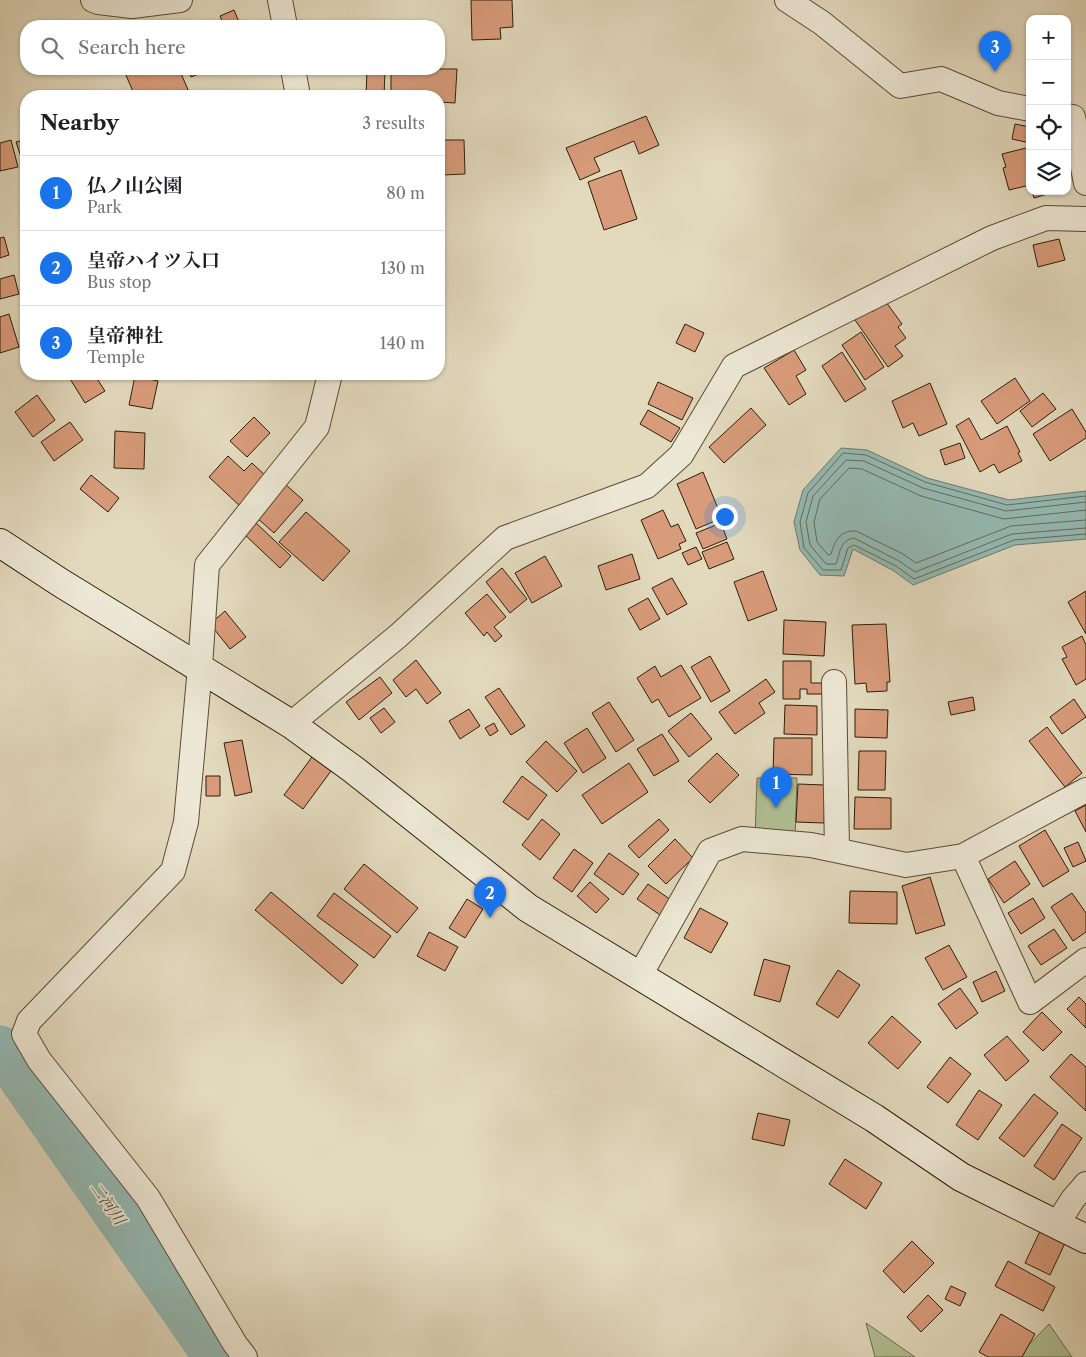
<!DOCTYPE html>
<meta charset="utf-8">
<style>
body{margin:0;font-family:"Libre Caslon Text","Noto Serif JP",serif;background:#f2f2f2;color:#202124}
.controls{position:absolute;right:15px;top:15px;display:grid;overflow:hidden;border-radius:10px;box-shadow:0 1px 4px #0004}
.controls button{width:45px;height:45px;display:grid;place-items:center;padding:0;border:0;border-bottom:1px solid #e0e0e0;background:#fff;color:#202124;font:25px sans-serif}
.you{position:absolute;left:724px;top:516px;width:18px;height:18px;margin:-12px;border:4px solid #fff;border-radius:50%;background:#1a73e8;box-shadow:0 0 0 8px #1a73e833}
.badge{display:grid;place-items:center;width:32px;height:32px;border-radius:50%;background:#1a73e8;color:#fff;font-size:16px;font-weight:700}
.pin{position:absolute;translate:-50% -41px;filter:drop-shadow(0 1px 2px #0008)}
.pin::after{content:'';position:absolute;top:26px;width:18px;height:15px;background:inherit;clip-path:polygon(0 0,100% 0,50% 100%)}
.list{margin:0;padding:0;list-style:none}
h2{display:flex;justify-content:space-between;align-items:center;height:65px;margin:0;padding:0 20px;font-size:21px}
h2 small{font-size:16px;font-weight:400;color:#757577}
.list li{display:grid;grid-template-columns:32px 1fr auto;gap:15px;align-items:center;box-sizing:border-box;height:75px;padding:0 20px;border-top:1px solid #e0e0e0}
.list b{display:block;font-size:19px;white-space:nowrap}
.list p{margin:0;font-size:16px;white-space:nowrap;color:#757577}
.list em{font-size:16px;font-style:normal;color:#757577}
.icon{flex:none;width:28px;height:28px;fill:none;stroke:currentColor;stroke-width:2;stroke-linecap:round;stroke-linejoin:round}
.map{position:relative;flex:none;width:1086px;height:1357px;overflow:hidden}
.search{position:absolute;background:#fff;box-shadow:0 1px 4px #0004;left:20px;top:20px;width:425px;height:55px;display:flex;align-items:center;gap:12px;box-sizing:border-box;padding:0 18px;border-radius:20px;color:#757577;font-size:19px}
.panel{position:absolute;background:#fff;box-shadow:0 1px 4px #0004;left:20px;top:90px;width:425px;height:290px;border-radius:20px}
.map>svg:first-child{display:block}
.green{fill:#b0c094;stroke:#6e6e4e}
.water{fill:#95bab4;stroke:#6b7b6f}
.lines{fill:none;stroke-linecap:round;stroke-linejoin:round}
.shore{stroke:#616c5e;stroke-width:1}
.river{stroke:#95bab4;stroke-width:45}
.building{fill:#d99c7b;stroke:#2d1d07}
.street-casing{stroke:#5a4c35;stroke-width:26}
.secondary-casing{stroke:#2d1d07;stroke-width:30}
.street{stroke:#ede7d5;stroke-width:24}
.secondary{stroke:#ede7d5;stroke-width:28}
.labels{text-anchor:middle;stroke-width:4;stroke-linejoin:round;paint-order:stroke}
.water-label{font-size:16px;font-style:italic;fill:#4c4c3b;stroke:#ede7d5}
</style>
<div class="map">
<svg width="1086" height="1357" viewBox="0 0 1086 1357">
<rect width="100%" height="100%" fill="#e3dabe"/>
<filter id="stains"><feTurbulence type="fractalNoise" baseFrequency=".004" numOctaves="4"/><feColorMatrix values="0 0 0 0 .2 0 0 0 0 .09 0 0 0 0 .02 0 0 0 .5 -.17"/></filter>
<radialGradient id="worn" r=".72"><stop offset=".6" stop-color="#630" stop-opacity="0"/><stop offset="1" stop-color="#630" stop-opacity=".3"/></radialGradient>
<!-- green -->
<path class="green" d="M757 778H797L795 841 755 838Z
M866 1323 915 1357H875Z
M1049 1324 1072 1357H1017Z"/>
<!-- water -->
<path class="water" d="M841 448 867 450 927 478 1009 500 1086 491V539L1015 545 913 585 894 571 853 549 844 576 820 575 800 550 794 522 803 490Z"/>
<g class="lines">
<!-- shore -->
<path class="shore" d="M1086 496 1007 505 925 482 866 455 843 453 808 493 800 522 804 548 823 570H841L848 548 854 545 896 566 914 579 1014 540 1086 534
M1086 502 1006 511 923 488 864 461 846 460 813 496 806 522 810 545 826 564H836C840 553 840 540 854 538L899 561 915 572 1012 534 1086 528
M1086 510 1004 519 921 496 862 469 849 468 820 499 814 522 817 542 828 555 831 554C835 541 840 530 856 531L903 554 916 563 1011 526 1086 520"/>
<!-- river -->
<path class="river" d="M0 1048 216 1357"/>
</g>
<!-- building -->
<path class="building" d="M471 0H512L513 27 500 28 501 39 472 40Z
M234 10 239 22 229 26H224L220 16Z
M133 69H179L189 92 179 96H135L125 73Z
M188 69H211L191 77Z
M391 69H457L455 103 439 102V96H391Z
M367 70 385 71 384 96H366Z
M646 116 659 145 639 154 634 141 594 158 600 171 580 180 566 148Z
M1015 124 1030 127V143L1012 139Z
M11 140 18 167 0 171V143Z
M24 140 26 155 21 157 16 142Z
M442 140H464L465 174 443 175Z
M1030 147V185L1009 190 1003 168 1006 167 1002 154Z
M621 170 637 219 604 230 588 182Z
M1032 191H1057L1034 198Z
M4 237 9 255 0 258V238Z
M1059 239 1065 260 1038 267 1033 245Z
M14 275 19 294 0 299V279Z
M886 302 902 324 898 327 906 338 895 346 903 356 888 367 855 320 870 309 872 312Z
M9 314 19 347 0 353V317Z
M685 324 704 333 695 352 676 343Z
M861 332 884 367 865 380 842 345Z
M794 350 806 370 796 376 806 394 789 405 764 368Z
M842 352 866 389 845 402 822 366Z
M67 374H94L105 391 85 403Z
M135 376 158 381 152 409 129 405Z
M1015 378 1030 401 997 424 981 401Z
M658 382 693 398 682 420 648 404Z
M930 383 947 424 919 436 913 423 903 428 892 401Z
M1043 393 1056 409 1032 427 1020 411Z
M37 395 55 420 33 437 15 412Z
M751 408 766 425 724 463 709 447Z
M1072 409 1086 432V438L1050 461 1033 434Z
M648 410 680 428 671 442 640 424Z
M254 417 270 433 247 457 230 441Z
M969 418 981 440 1007 426 1020 452 1018 453 1022 461 999 473 994 464 980 472 956 426Z
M70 422 83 440 54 461 41 442Z
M115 431 145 433 144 469 114 468Z
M960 443 965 458 945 465 940 450Z
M228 456 244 471 252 463 268 478 242 508 209 477Z
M703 472 722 518 696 529 677 484Z
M91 475 119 498 108 512 80 489Z
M285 484 303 500 274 533 256 517Z
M663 510 671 527 678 524 686 541 679 544 681 549 658 559 641 520Z
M306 512 350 551 323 581 279 542Z
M255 522 291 556 280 568 244 534Z
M721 523 727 539 703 549 696 533Z
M727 542 734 559 709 569 702 552Z
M696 547 702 559 688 565 682 553Z
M632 554 640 579 606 590 598 566Z
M545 556 562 586 532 603 515 573Z
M502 568 527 599 510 613 486 582Z
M763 571 777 610 748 621 734 582Z
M672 578 687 604 667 615 652 588Z
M1086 591V634L1068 602Z
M487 594 506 617 494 627 502 636 495 642 487 632 484 636 465 613Z
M648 598 660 619 640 630 628 609Z
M225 611 246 637 230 649 210 624Z
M784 620 826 622 824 656 783 654Z
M886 624 890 682H887V691L867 692 866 683 855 684 852 625Z
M1082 636 1086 645V679L1076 685 1062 659 1067 657 1062 647Z
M710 656 730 691 711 702 691 667Z
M416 660 441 693 427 704 416 689 406 697 393 680Z
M783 661H811V683H824V694H807V689H800V699H783Z
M681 665 701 698 669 717 658 699 652 703 637 678 655 666 661 677Z
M380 677 392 693 359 720 346 702Z
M766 679 775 692 759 703 765 713 735 734 719 712Z
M499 688 525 726 511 735 485 697Z
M973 697 975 710 951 715 948 702Z
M1074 699 1086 717 1062 734 1050 717Z
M609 702 634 740 616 752 592 713Z
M785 705 817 706V735L784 734Z
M384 708 395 722 381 733 370 718Z
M469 709 480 726 460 739 449 721Z
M855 709 888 710 887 738 855 737Z
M691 713 712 739 689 757 668 731Z
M494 723 498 731 490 736 485 728Z
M1047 727 1082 773 1065 787 1029 741Z
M587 728 606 758 583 773 564 743Z
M662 734 679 761 654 776 637 749Z
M774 738H812V775L773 774Z
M242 740 252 792 235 796 224 743Z
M546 741 577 771 557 792 526 762Z
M859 751H886L885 790H858Z
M717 753 739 775 710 803 688 781Z
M312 757 331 771 303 809 284 795Z
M629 763 648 792 602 824 582 795Z
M206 776H220V796H206Z
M522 776 547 795 528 820 503 802Z
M798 784 825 785 824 823 796 822Z
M855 797 891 798V829H854Z
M1086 805V832L1075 811Z
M542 819 560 834 540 860 522 845Z
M659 819 669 830 639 858 628 846Z
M1045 830 1069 871 1043 887 1019 846Z
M675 839 693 858 666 884 648 866Z
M1078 842 1086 861 1073 867 1064 848Z
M574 849 593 863 572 892 553 878Z
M609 853 639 874 623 895 594 874Z
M1015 861 1030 884 1004 903 988 879Z
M364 864 418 908 397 933 344 889Z
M930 877 945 925 916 934 902 886Z
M590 882 609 899 596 913 577 896Z
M648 884 671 900 660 915 637 899Z
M850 891 897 892V924L849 923Z
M271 892 358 965 342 984 255 910Z
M334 893 391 936 374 958 317 916Z
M1072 893 1086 913V932L1073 941 1051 907Z
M1033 898 1045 918 1021 934 1008 913Z
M467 899 483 909 465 938 449 928Z
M700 908 728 923 711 953 684 938Z
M1054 929 1067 948 1041 965 1028 946Z
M429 932 458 947 445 971 417 956Z
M949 945 967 977 943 990 925 958Z
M764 959 790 966 780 1002 754 995Z
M838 970 860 985 838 1018 816 1004Z
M996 971 1005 991 982 1002 973 982Z
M960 988 978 1013 956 1029 938 1004Z
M1079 997 1086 1004V1028L1067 1009Z
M1042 1012 1062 1032 1043 1051 1023 1032Z
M892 1016 921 1042 898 1069 868 1043Z
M1007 1036 1029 1061 1006 1081 984 1055Z
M1071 1054 1086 1067V1111L1050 1077Z
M950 1057 971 1074 948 1103 927 1087Z
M979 1090 1002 1105 978 1140 956 1125Z
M1034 1094 1058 1113 1024 1157 999 1138Z
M758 1113 790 1120 784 1146 752 1139Z
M1062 1124 1082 1138 1054 1180 1034 1166Z
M845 1159 882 1183 866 1209 829 1184Z
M1041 1229 1066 1241 1050 1275 1025 1263Z
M912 1241 934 1263 904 1293 883 1271Z
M1008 1261 1055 1287 1043 1311 995 1286Z
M951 1286 966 1293 960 1306 945 1299Z
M928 1295 943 1310 921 1332 907 1317Z
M1001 1314 1035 1334 1022 1357H988L979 1352Z"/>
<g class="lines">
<!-- street casing -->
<g class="street-casing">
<path id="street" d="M93 0 98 2 132 6 180 0
M280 0 285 26
M787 0 822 23 900 86 941 79 998 103 1030 109
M293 69 298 96
M1067 116 1073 117 1086 183
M834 682 837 850
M291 724 398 636 505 538 647 486 681 455 734 366 992 238 1046 218 1086 219
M963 856 1030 1002 1086 960
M639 977 710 851 742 839 811 845 906 865 963 856 1086 790
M1057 1224 1073 1199 1086 1184
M245 1357 235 1344 148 1198 39 1060 24 1034 29 1021 173 871 186 822 200 667 207 565 317 427 330 374"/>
</g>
<!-- secondary casing -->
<g class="secondary-casing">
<path id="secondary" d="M0 543 61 583 291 724 354 770 528 908 874 1118 961 1177 1086 1239"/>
</g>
<!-- street -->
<use href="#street" class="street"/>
<!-- secondary -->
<use href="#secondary" class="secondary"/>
</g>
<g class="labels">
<!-- water labels -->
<g class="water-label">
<text transform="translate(108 1203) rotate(55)" y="6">二河川</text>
</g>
</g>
<rect width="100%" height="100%" filter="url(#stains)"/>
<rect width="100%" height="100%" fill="url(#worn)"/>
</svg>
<div class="controls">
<button>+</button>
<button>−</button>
<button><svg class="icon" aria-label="locate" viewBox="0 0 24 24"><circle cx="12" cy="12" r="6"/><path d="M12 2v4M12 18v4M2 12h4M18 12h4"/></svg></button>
<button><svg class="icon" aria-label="layers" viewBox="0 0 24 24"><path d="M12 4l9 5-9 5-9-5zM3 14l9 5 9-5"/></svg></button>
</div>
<div class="you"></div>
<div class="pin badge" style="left:776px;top:808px">1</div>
<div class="pin badge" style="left:490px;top:918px">2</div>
<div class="pin badge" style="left:995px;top:72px">3</div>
<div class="search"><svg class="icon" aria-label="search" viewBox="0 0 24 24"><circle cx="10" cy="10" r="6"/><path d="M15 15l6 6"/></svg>Search here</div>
<section class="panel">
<h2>Nearby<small>3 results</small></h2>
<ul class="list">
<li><span class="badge">1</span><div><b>仏ノ山公園</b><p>Park</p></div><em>80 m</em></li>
<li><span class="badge">2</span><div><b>皇帝ハイツ入口</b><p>Bus stop</p></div><em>130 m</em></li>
<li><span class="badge">3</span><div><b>皇帝神社</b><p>Temple</p></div><em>140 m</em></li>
</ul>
</section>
</div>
